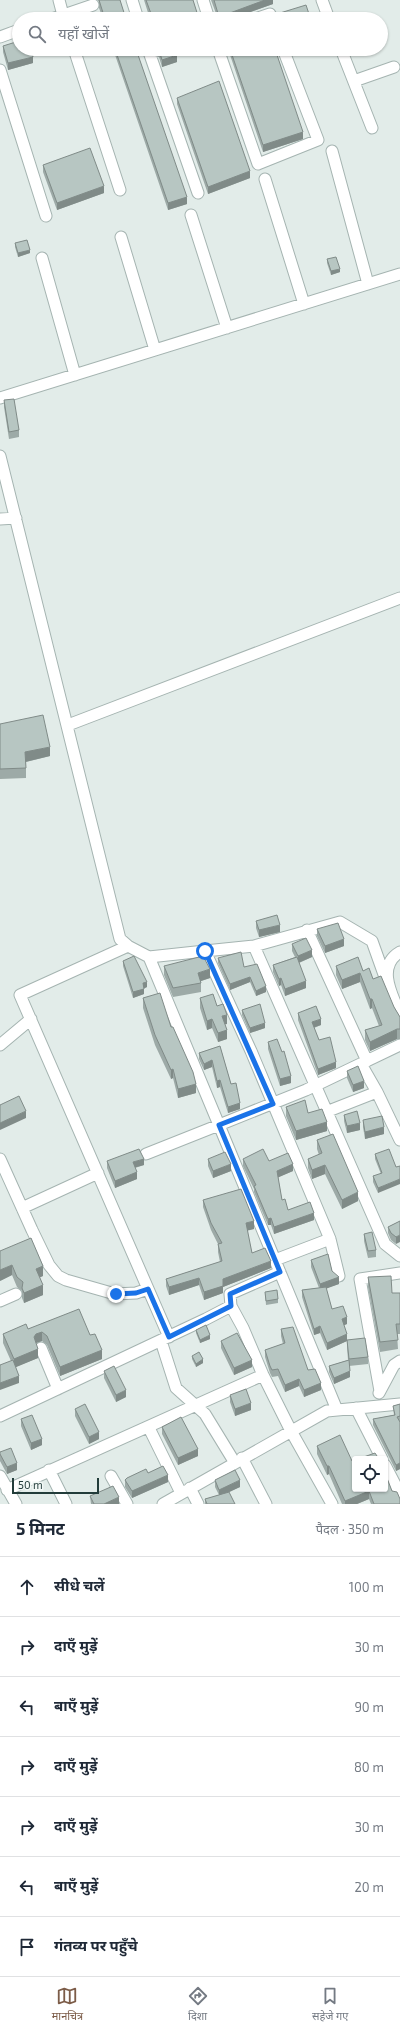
<!DOCTYPE html>
<html lang="hi">
<meta charset="utf-8">
<style>
body{margin:0;font-family:"Exo 2","Noto Sans Devanagari",sans-serif;background:#f2f2f3;color:#1f2937}
.controls{position:absolute;right:12px;bottom:12px;display:grid;overflow:hidden;border-radius:4px;box-shadow:0 1px 3px #0004}
.controls button{width:36px;height:36px;display:grid;place-items:center;padding:0;border:0;border-bottom:1px solid #e0e1e3;background:#fff;color:#1f2937;font:20px sans-serif}
.scale{position:absolute;left:12px;bottom:10px;width:87px;box-sizing:border-box;padding-left:4px;border:2px solid #223c3a;border-top:0;font-size:11px;line-height:14px;white-space:nowrap;color:#223c3a;-webkit-text-stroke:3px #f2f8f6;paint-order:stroke}
.stop{position:absolute;width:12px;height:12px;margin:-9px;border:3px solid #1a73e8;border-radius:50%;background:#fff}
.stop.end{background:#1a73e8;border-color:#fff;box-shadow:0 1px 4px #0008}
.list{margin:0;padding:0;list-style:none}
h2{display:flex;justify-content:space-between;align-items:center;height:52px;margin:0;padding:0 16px;font-size:17px}
h2 small{font-size:13px;font-weight:400;color:#747a83}
.list li{display:grid;grid-template-columns:26px 1fr auto;gap:12px;align-items:center;box-sizing:border-box;height:60px;padding:0 16px;border-top:1px solid #e0e1e3}
.list b{display:block;font-size:15px;white-space:nowrap}
.list em{font-size:13px;font-style:normal;color:#747a83}
.icon{flex:none;width:22px;height:22px;fill:none;stroke:currentColor;stroke-width:2;stroke-linecap:round;stroke-linejoin:round}
.map{position:relative;flex:none;width:400px;height:1504px;overflow:hidden}
.search{position:absolute;background:#fff;box-shadow:0 1px 3px #0004;left:12px;right:12px;top:12px;height:44px;display:flex;align-items:center;gap:10px;box-sizing:border-box;padding:0 14px;border-radius:22px;color:#747a83;font-size:15px}
.sheet{height:472px;background:#fff}
nav{display:flex;justify-content:space-around;align-items:center;box-sizing:border-box;height:56px;border-top:1px solid #e0e1e3;background:#fff;font-size:11px;color:#747a83}
nav a{display:grid;justify-items:center;gap:2px}
nav .on{color:#7c5c48}
.map>svg:first-child{display:block}
.lines{fill:none;stroke-linecap:round;stroke-linejoin:round}
.minor-casing{stroke:#a5b4b1;stroke-width:13}
.minor{stroke:#fff;stroke-width:11}
.wall{fill:#9daaa7}
.shaded-wall{fill:#808b88}
.building{fill:#b7c6c2;stroke:#808b88}
.route{stroke:#1a73e8;stroke-width:5}
</style>
<div class="map">
<svg width="400" height="1504" viewBox="0 0 400 1504">
<rect width="100%" height="100%" fill="#e2ece9"/>
<g class="lines">
<!-- minor casing -->
<g class="minor-casing">
<path id="minor" d="M59 0 64 19
M132 0 138 19
M203 0 209 19
M322 0 329 19
M52 19 93 5
M255 19 270 14 272 19
M0 37 19 30
M74 49 120 190
M148 49 198 193
M218 49 258 164 318 140 283 49
M341 49 372 128
M149 53 163 49
M0 70 46 216
M354 81 394 67
M332 151 368 284
M265 179 304 304
M191 215 227 328
M121 237 155 350
M42 258 75 375
M0 398 400 274
M0 456 120 939 128 946
M0 519 16 518
M68 725 400 598
M307 930 367 1061
M254 946 385 1244 400 1256
M205 951 254 946 340 922 372 941 387 983
M400 952C376 966 392 995 400 1014
M149 957 205 951 251 1051 330 1239 275 1260
M0 1045 31 1019
M377 1092 400 1140
M326 1112 377 1092 361 1064
M146 1154 219 1125 149 957 128 946 20 995 169 1337
M0 1159 32 1230 49 1265 58 1276 66 1280 115 1294 136 1293 148 1289
M22 1208 98 1173
M330 1239 339 1276
M0 1301 16 1294
M231 1306 243 1328 263 1375 291 1431 332 1504
M161 1341 176 1388 205 1414 235 1463
M41 1348 58 1389
M380 1391 360 1279 400 1273
M379 1393 394 1365 400 1361
M356 1408 382 1459
M337 1410 219 1125 306 1090 400 1045
M0 1416 206 1319 231 1306 230 1294 280 1272
M149 1428 181 1493
M242 1458 266 1504
M385 1465 400 1494
M49 1470 66 1504
M0 1476 16 1504
M111 1476 127 1504
M190 1488 198 1504
M7 1490 263 1375
M163 1504 327 1411 400 1404"/>
</g>
<!-- minor -->
<use href="#minor" class="minor"/>
</g>
<!-- wall -->
<path class="wall" d="M98 0H120L126 19H103L99 8V2Z
M144 0H193L199 19H150Z
M211 0H273V4L231 19H218Z
M3 46 33 63 8 70 3 52Z
M113 49H136L187 204 168 210Z
M228 49H275L303 139 263 152Z
M159 50 177 62 162 67 159 57Z
M177 98 250 178 208 194 177 104Z
M43 165 104 193 57 210 43 172Z
M15 243 30 253 18 257 15 247Z
M327 259 340 272 331 275 327 263Z
M4 400 19 430V437L9 439 4 407Z
M0 724 50 756 26 762V778L0 779Z
M256 921 280 932 259 937 256 928Z
M317 929 344 946 325 953 317 936Z
M292 944 312 957 299 963 306 988 285 996 281 985 279 986 273 972V965L295 957 292 951Z
M218 958 244 967 266 992 256 996 250 982 230 990 218 963Z
M123 961 147 987 144 988V994L133 998 123 966Z
M164 966 210 978 201 981V992L173 997 164 975Z
M336 966 363 971 373 979 394 1007 400 1017V1039H397L370 1051 365 1040V1030L379 1026 372 1008 370 1009 360 982 342 989 336 975Z
M143 998 171 1027 196 1093 178 1098 173 1078 171 1079 155 1045 143 1008Z
M200 998 217 1006 227 1024H225L227 1039 218 1042 212 1028 207 1030 200 1008Z
M242 1010 265 1028 250 1033 242 1015Z
M298 1013 321 1025 314 1028 319 1040 336 1068 318 1075 298 1020Z
M268 1042 291 1083 280 1086 268 1049Z
M220 1046 231 1084 240 1109 228 1113 220 1087 217 1088 212 1067 204 1070 199 1059V1053Z
M347 1071 364 1088 353 1092 347 1078Z
M286 1107 308 1113 327 1131 296 1140 286 1116Z
M344 1115 360 1130 347 1133 344 1121Z
M363 1120 384 1134 365 1139 363 1127Z
M317 1140 358 1201 342 1209 325 1174 312 1179 308 1168V1159L319 1155 317 1149Z
M375 1154 396 1167 378 1193 373 1182V1176L381 1174 375 1159Z
M208 1159 231 1171 213 1178 208 1166Z
M243 1159 269 1161 293 1171 278 1177 282 1200 288 1210 314 1220 274 1234 271 1225H268L254 1192V1189L243 1166Z
M107 1161 144 1165 135 1168 137 1179 115 1188 107 1168Z
M203 1200 254 1229 247 1230 252 1253 271 1268 223 1287V1293L204 1300 199 1285 169 1295 166 1286V1279L220 1262 218 1252V1244L211 1230 203 1207Z
M400 1221 396 1244 391 1240 388 1233V1227Z
M364 1234 376 1250V1257L368 1258 364 1241Z
M31 1238 43 1276 40 1277 43 1295 24 1303 22 1298V1291L17 1287 12 1275 0 1281Z
M311 1260 332 1271 339 1284 326 1288 332 1309 347 1324 344 1325 347 1340 368 1357V1364L349 1366 350 1377 334 1384 329 1372V1366L348 1360 347 1347V1341L327 1350 320 1333 314 1335 302 1297V1290L319 1288 311 1267Z
M368 1277 392 1293H400V1334H397L398 1349 380 1352 368 1287Z
M265 1292 278 1299V1303L266 1305Z
M28 1329 90 1335 102 1359 60 1376 47 1345 42 1341 36 1343 38 1358 15 1367 19 1383 11 1361 3 1343V1334Z
M281 1329 308 1370 321 1390 304 1397 299 1386 285 1392 278 1376 272 1377 270 1373 265 1357V1350L283 1344 281 1336Z
M196 1330 210 1339 200 1343 196 1333Z
M221 1341 252 1367 234 1375 221 1348Z
M192 1356 203 1363 196 1367 192 1359Z
M104 1371 126 1397 116 1402 104 1378Z
M230 1395 251 1410 235 1416 230 1402Z
M400 1404V1469L396 1471 373 1425V1419L394 1415 393 1406Z
M75 1409 99 1439 89 1444 75 1416Z
M21 1419 42 1445 31 1450 21 1426Z
M162 1427 198 1456 178 1465 162 1434Z
M317 1446 352 1461 392 1491 400 1504H371L369 1499 357 1504H342L329 1474 327 1475 317 1454Z
M0 1452 17 1470 7 1474 0 1461Z
M125 1480 168 1482 132 1498 125 1487Z
M215 1480 240 1487 228 1492 235 1504H205V1499L219 1495 215 1487Z
M90 1496 119 1504H91Z"/>
<!-- shaded-wall -->
<path class="shaded-wall" d="M265 0H273V4L231 19H219V17Z
M310 17V19H302Z
M177 55V62L162 67V60Z
M33 57V63L8 70V63Z
M303 132V139L263 152V145Z
M250 171V178L208 194V187Z
M104 186V193L57 210V203Z
M187 197V204L168 210V203Z
M30 250V253L18 257V253Z
M340 269V272L331 275V271Z
M50 747V756L25 762V752Z
M280 925V932L259 937V930Z
M344 939V946L325 953V946Z
M312 950V957L298 963V956Z
M210 969V978L198 982V973Z
M360 973V982L342 989V980Z
M250 977V982L230 990V984Z
M281 978V985L279 986V979Z
M306 981V988L285 996V989Z
M147 982V987L143 989V983Z
M266 986V992L256 996V991Z
M144 989V994L133 998V992Z
M370 999H372V1008L370 1009Z
M227 1015V1024L222 1025V1016Z
M212 1019V1028L207 1030V1021Z
M321 1019V1025L312 1028V1022Z
M265 1023V1028L250 1033V1028Z
M397 1029V1039L370 1051V1042Z
M227 1030V1039L218 1042V1033Z
M212 1060V1067L204 1070V1064Z
M336 1062V1068L318 1075V1069Z
M173 1069V1078L171 1079V1070Z
M291 1076V1083L280 1086V1079Z
M220 1080V1087L217 1088V1081Z
M364 1081V1088L353 1092V1085Z
M196 1084V1093L178 1098V1089Z
M240 1103V1109L228 1113V1107Z
M26 1111V1118L0 1130V1123Z
M327 1122V1131L296 1140V1131Z
M360 1123V1130L347 1133V1126Z
M384 1127V1134L365 1139V1132Z
M144 1159V1165L133 1168V1162Z
M231 1164V1171L213 1178V1171Z
M293 1164V1171L277 1178V1171Z
M325 1165V1174L312 1179V1170Z
M137 1172V1179L115 1188V1181Z
M400 1179V1184L378 1193V1188Z
M358 1192V1201L342 1209V1200Z
M314 1213V1220L274 1234V1227Z
M271 1218V1225H268V1219Z
M254 1221V1229L246 1231V1223Z
M400 1235V1242L396 1244V1237Z
M271 1261V1268L223 1287V1293L204 1300V1292L223 1279Z
M12 1265V1275L0 1281V1270Z
M43 1266V1276L36 1279V1269Z
M339 1277V1284L320 1291V1284Z
M199 1278V1285L169 1295V1287Z
M43 1285V1295L24 1303V1293Z
M347 1317V1324L342 1326V1319Z
M320 1326V1333L314 1335V1329Z
M42 1332V1341L36 1343 34 1337 36 1334Z
M347 1334V1341L327 1350V1343Z
M210 1335V1339L200 1343V1340Z
M38 1349V1358L14 1368V1359Z
M102 1350V1359L60 1376V1367Z
M203 1359V1363L196 1367V1364Z
M252 1360V1367L234 1375V1368Z
M350 1371V1377L334 1384V1378Z
M19 1376V1383L0 1390V1383Z
M299 1379V1386L285 1392V1385Z
M321 1383V1390L304 1397V1390Z
M126 1390V1397L116 1402V1395Z
M251 1403V1410L235 1416V1409Z
M99 1432V1439L89 1444V1437Z
M42 1439V1445L31 1450V1443Z
M198 1449V1456L178 1465V1458Z
M17 1463V1470L7 1474V1467Z
M400 1463V1469L396 1471V1465Z
M327 1466H329V1474L327 1475Z
M168 1475V1482L132 1498V1491Z
M240 1480V1487L219 1497V1490Z
M369 1491V1499L357 1504H345V1501Z
M119 1497V1504H104Z"/>
<!-- building -->
<path class="building" d="M99 0H120L126 19H105Z
M146 0H193L199 19H153Z
M214 0H265L219 17Z
M306 5 310 17 302 19H282L280 13Z
M19 41V49H31L33 57 8 63 3 46Z
M115 49H136L187 197 168 203Z
M162 49H176L177 55 162 60 159 50Z
M230 49H275L303 132 263 145Z
M219 81 250 171 208 187 177 98Z
M90 148 104 186 57 203 43 165Z
M27 240 30 250 18 253 15 243Z
M336 257 340 269 331 271 327 259Z
M14 399 19 430 9 432 4 400Z
M43 715 50 747 25 752 26 768 0 769V724Z
M277 915 280 925 259 930 256 921Z
M338 923 344 939 325 946 317 929Z
M306 938 312 950 298 956 292 944Z
M241 952 244 967 257 964 266 986 256 991 250 977 230 984 218 958Z
M134 956 147 982 143 983 144 989 133 992 123 961Z
M203 956 210 969 198 973 201 983 173 988 164 966Z
M297 957 306 981 285 989 281 978 279 979 273 965Z
M358 957 363 971 369 968 373 979 381 976 394 1007 400 1017V1029H397L370 1042 365 1030 382 1025 372 999H370L360 973 342 980 336 966Z
M160 993 171 1027H173L193 1072 196 1084 178 1089 173 1069 171 1070 155 1035 143 998Z
M213 994 217 1006 223 1004 227 1015 222 1016 227 1030 218 1033 212 1019 207 1021 200 998Z
M260 1004 265 1023 250 1028 242 1010Z
M316 1006 321 1019 312 1022 319 1040 330 1037 336 1062 318 1069 298 1013Z
M277 1039 282 1052 284 1051 291 1076 280 1079 268 1042Z
M220 1046 231 1084 236 1083 240 1103 228 1107 220 1080 217 1081 212 1060 204 1064 199 1053Z
M358 1066 364 1081 353 1085 347 1071Z
M19 1096 26 1111 0 1123V1105Z
M305 1100 308 1113 322 1109 327 1122 296 1131 286 1107Z
M357 1111 360 1123 347 1126 344 1115Z
M382 1116 384 1127 365 1132 363 1120Z
M333 1134 358 1192 342 1200 325 1165 312 1170 308 1159 322 1153 317 1140Z
M139 1149 144 1159 133 1162 137 1172 115 1181 107 1161Z
M263 1149 269 1161 288 1153 293 1164 277 1171 282 1200 285 1199 288 1210 310 1202 314 1213 274 1227 271 1218 268 1219 254 1186 256 1185 243 1159Z
M389 1149 396 1167 400 1166V1179L378 1188 373 1176 382 1173 375 1154Z
M225 1152 231 1164 213 1171 208 1159Z
M241 1189 254 1221 246 1223 252 1253 265 1248 271 1261 223 1279V1286L204 1292 199 1278 169 1287 166 1279 222 1261 218 1244 222 1243 211 1223 203 1200Z
M400 1221V1235L396 1237 391 1233 388 1227Z
M372 1232 376 1250 368 1251 364 1234Z
M31 1238 43 1266 36 1269 43 1285 24 1293 22 1288 23 1282 17 1277 12 1265 0 1270V1251Z
M328 1254 332 1271 339 1277 320 1284 311 1260Z
M391 1276 392 1293H400V1324H396L398 1340 380 1342 368 1277Z
M326 1287 332 1309 343 1306 347 1317 342 1319 347 1334 327 1343 320 1326 314 1329 302 1290Z
M277 1290 278 1299 266 1301 265 1292Z
M79 1309 90 1335 95 1334 102 1350 60 1367 47 1336 42 1332 36 1334 34 1337 38 1349 14 1359 3 1334 26 1324 28 1329Z
M206 1325 210 1335 200 1340 196 1330Z
M293 1327 308 1370 315 1369 321 1383 304 1390 299 1379 285 1385 278 1369 272 1370 270 1366 265 1350 285 1343 281 1329Z
M237 1333 252 1360 234 1368 221 1341Z
M365 1338 368 1357 349 1359 347 1340Z
M199 1352 203 1359 196 1364 192 1356Z
M13 1360 19 1376 0 1383V1365Z
M349 1360 350 1371 334 1378 329 1366Z
M114 1366 126 1390 116 1395 104 1371Z
M246 1389 251 1403 235 1409 230 1395Z
M85 1404 99 1432 89 1437 75 1409Z
M400 1404V1416L397 1417 400 1422V1463L396 1465 373 1419 395 1415 393 1406Z
M32 1415 42 1439 31 1443 21 1419Z
M181 1417 198 1449 178 1458 162 1427Z
M340 1435 352 1461 355 1460V1489H385V1473L392 1491 397 1492 400 1499V1504H374L369 1491 345 1501 329 1466H327L317 1446Z
M11 1448 17 1463 7 1467 0 1454V1452Z
M375 1453 379 1459H358Z
M163 1466 168 1475 132 1491 125 1480 127 1478 146 1469 148 1473Z
M235 1470 240 1480 219 1490 215 1480Z
M113 1486 119 1497 104 1504H94L90 1496Z
M229 1492 235 1504H207L205 1499Z"/>
<g class="lines">
<!-- route -->
<path class="route" d="M116 1294 136 1293 148 1289 169 1337 231 1306 230 1294 280 1272 219 1125 273 1104 205 951"/>
</g>
</svg>
<div class="controls">
<button><svg class="icon" aria-label="locate" viewBox="0 0 24 24"><circle cx="12" cy="12" r="6"/><path d="M12 2v4M12 18v4M2 12h4M18 12h4"/></svg></button>
</div>
<div class="scale">50 m</div>
<div class="stop" style="left:205px;top:951px"></div>
<div class="stop end" style="left:116px;top:1294px"></div>
<div class="search"><svg class="icon" aria-label="search" viewBox="0 0 24 24"><circle cx="10" cy="10" r="6"/><path d="M15 15l6 6"/></svg>यहाँ खोजें</div>
</div>
<section class="sheet">
<h2>5 मिनट<small>पैदल · 350 m</small></h2>
<ul class="list">
<li><svg class="icon" aria-label="ahead" viewBox="0 0 24 24"><path d="M12 20V5M6 11l6-6 6 6"/></svg><div><b>सीधे चलें</b></div><em>100 m</em></li>
<li><svg class="icon" aria-label="right" viewBox="0 0 24 24"><path d="M7 20v-9h11M14 6l5 5-5 5"/></svg><div><b>दाएँ मुड़ें</b></div><em>30 m</em></li>
<li><svg class="icon" aria-label="left" viewBox="0 0 24 24"><path d="M17 20v-9H6M10 6l-5 5 5 5"/></svg><div><b>बाएँ मुड़ें</b></div><em>90 m</em></li>
<li><svg class="icon" aria-label="right" viewBox="0 0 24 24"><path d="M7 20v-9h11M14 6l5 5-5 5"/></svg><div><b>दाएँ मुड़ें</b></div><em>80 m</em></li>
<li><svg class="icon" aria-label="right" viewBox="0 0 24 24"><path d="M7 20v-9h11M14 6l5 5-5 5"/></svg><div><b>दाएँ मुड़ें</b></div><em>30 m</em></li>
<li><svg class="icon" aria-label="left" viewBox="0 0 24 24"><path d="M17 20v-9H6M10 6l-5 5 5 5"/></svg><div><b>बाएँ मुड़ें</b></div><em>20 m</em></li>
<li><svg class="icon" aria-label="arrive" viewBox="0 0 24 24"><path d="M6 21V4h12l-3 4 3 4H6"/></svg><div><b>गंतव्य पर पहुँचे</b></div></li>
</ul>
</section>
<nav>
<a class="on"><svg class="icon" aria-label="map" viewBox="0 0 24 24"><path d="M3 6l6-2 6 2 6-2v14l-6 2-6-2-6 2zM9 4v14M15 6v14"/></svg>मानचित्र</a>
<a><svg class="icon" aria-label="directions" viewBox="0 0 24 24"><path d="M12 3l9 9-9 9-9-9zM9 14v-3h6M13 9l2 2-2 2"/></svg>दिशा</a>
<a><svg class="icon" aria-label="saved" viewBox="0 0 24 24"><path d="M7 4h10v16l-5-4-5 4z"/></svg>सहेजे गए</a>
</nav>
